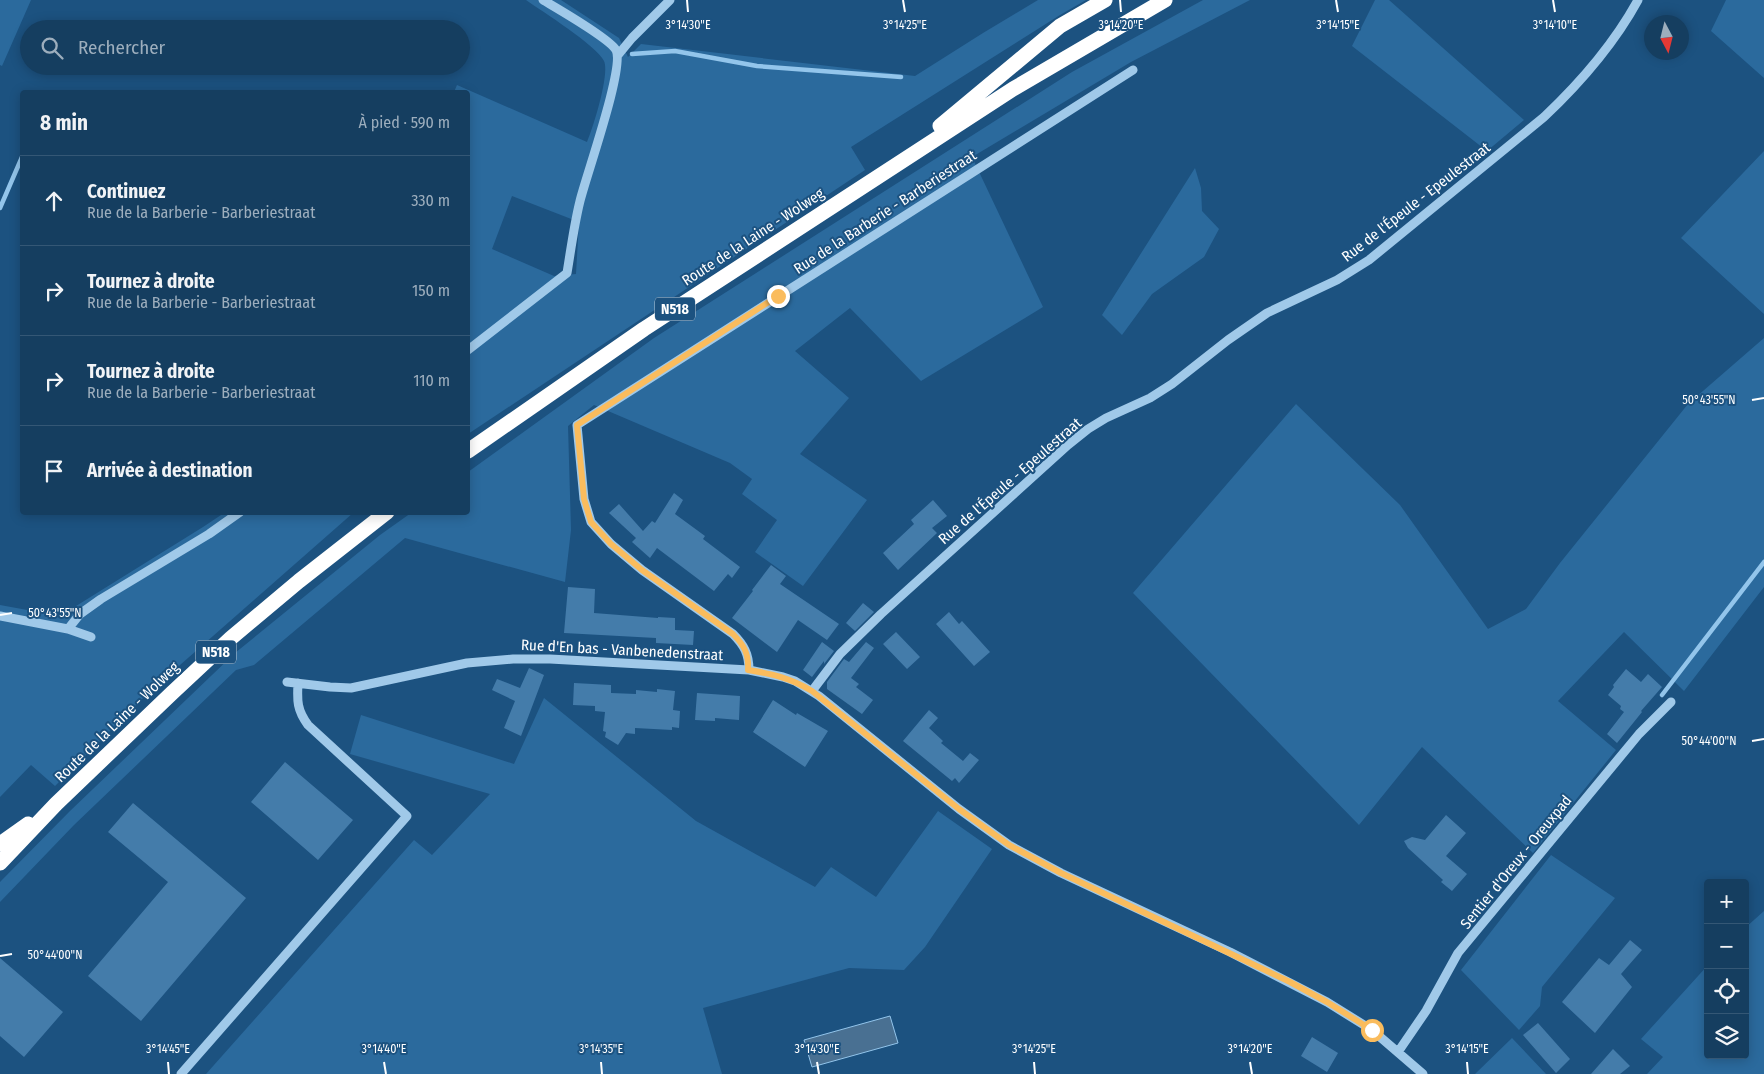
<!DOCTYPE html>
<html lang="fr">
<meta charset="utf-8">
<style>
body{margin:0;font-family:"Fira Sans Condensed",sans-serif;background:#224969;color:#f1f3f6}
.controls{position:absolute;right:15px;bottom:15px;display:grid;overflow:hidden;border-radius:5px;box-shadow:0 2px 12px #0003}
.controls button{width:45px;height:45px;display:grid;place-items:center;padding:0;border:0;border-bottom:1px solid #345775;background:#153e60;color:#f1f3f6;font:25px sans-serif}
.compass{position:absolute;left:1644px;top:15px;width:45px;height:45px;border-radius:50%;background:#153e60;box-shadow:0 2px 12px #0003;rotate:173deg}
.stop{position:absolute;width:15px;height:15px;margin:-11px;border:4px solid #fabc5d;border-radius:50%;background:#fff}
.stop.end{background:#fabc5d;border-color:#fff;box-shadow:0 1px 5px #0008}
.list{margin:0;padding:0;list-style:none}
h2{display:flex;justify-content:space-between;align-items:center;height:65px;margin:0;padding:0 20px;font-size:21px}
h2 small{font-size:16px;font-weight:400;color:#9daebd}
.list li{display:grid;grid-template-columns:32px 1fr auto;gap:15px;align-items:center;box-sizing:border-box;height:90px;padding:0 20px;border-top:1px solid #345775}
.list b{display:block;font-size:19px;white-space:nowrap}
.list p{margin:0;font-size:16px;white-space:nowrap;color:#9daebd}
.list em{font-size:16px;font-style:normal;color:#9daebd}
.icon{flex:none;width:28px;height:28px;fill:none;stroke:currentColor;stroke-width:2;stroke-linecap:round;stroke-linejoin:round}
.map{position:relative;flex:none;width:1764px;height:1074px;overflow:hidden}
.search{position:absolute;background:#153e60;box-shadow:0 2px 12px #0003;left:20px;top:20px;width:450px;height:55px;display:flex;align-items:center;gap:12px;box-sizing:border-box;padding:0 18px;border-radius:28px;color:#9daebd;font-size:19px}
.panel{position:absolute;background:#153e60;box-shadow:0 2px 12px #0003;left:20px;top:90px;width:450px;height:425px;border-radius:5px}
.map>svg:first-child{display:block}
.green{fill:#2b6a9d;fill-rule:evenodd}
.water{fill:#497092;stroke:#93c5eb}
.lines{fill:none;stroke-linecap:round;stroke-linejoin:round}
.stream{stroke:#93c5eb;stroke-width:4.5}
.building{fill:#447caa}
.minor{stroke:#a0c9e9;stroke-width:9}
.highway{stroke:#fff;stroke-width:15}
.route{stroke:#fabc5d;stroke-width:6}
.ticks{fill:none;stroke:#fff;stroke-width:2}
.labels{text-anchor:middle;stroke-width:4;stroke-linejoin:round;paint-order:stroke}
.shield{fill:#1c5280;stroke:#bbcbd9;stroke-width:1}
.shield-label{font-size:14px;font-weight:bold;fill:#fff}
.street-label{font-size:15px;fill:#fff;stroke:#1c5280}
.ticks-label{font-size:12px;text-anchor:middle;fill:#fff;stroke:#1c5280;stroke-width:4;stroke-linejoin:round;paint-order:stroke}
</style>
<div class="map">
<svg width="1764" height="1074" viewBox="0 0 1764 1074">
<rect width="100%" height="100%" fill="#1c5280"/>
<!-- green -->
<path class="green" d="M0 0H31L2 66 0 65Z
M526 0H561L619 38 628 57 641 44 915 76 983 33 1038 0H1086L1060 15 851 147 865 170 468 434V92H454L457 85 587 142C593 128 610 74 604 61 596 45 543 12 526 0ZM512 196 579 222 576 274 554 276 492 249Z
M1203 0H1250L1131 62 972 157 1043 307 921 381 850 308 795 351 849 398 800 454 867 500 803 586 755 552 777 520 742 494 752 479 730 463 594 405 568 426 571 530 565 582 405 538 254 665 236 670 74 825 0 902V882L70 811 235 653 380 535 411 513 468 512V472L654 338 1072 72Z
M1375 0H1389L1524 120 1487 151 1352 46Z
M1726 0H1764V78L1711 31Z
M1764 151V314L1681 238Z
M1195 168 1201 188 1202 211 1219 229 1204 257 1152 294 1122 335 1102 315Z
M1764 338V587L1684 691 1624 632 1558 701 1616 750 1533 853 1422 747 1359 825 1133 593 1296 404 1400 505 1488 629 1526 609 1560 563 1688 404Z
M224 513H353L147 694 55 786 31 765 0 797V605L60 616 203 527Z
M544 698 696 821 815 887 831 867 876 897 938 811 992 849 925 947 904 970 849 968 703 1008 722 1074H206L414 840 432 855 490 794 350 754 361 715 514 764Z
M1551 855 1615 898 1542 987 1540 1006 1519 1030 1461 970Z
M1764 911V1074H1647L1663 1057 1641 1039 1708 965V1055H1745V928Z
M1512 1038 1546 1074H1475Z"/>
<!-- water -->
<path class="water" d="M890 1016 898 1043 812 1067 804 1040Z"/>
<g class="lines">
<!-- stream -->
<path class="stream" d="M632 54 675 51 757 66 901 77
M0 208 22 157
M1662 695 1764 562"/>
</g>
<!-- building -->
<path class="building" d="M674 493 683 500 675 514 705 536 703 539 740 567 732 578 728 574 714 591 657 548 650 558 632 542 636 538 609 513 619 504 643 531 652 521 655 523Z
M933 500 947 516 932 528 937 533 898 570 883 553 914 524 911 520Z
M771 565 786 576 780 584 839 624 827 640 798 620 777 652 732 618 753 591 752 590Z
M568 587 595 589 594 613 658 618V617L675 618V630L694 631 693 645 656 643V638L564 633Z
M863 603 874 612 855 631 846 623Z
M949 612 959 624 962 621 990 652 974 666 936 624Z
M896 632 920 657 907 669 883 644Z
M822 642 834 651 824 664V661L812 677 803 670Z
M866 642 874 648 851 678 859 684 856 687 873 700 862 714 827 689V682L844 659 849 662Z
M529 668 544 675 521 736 504 728 515 701 492 690 497 679 520 688Z
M1626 669 1641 682 1648 674 1662 687 1641 711 1642 712 1617 743 1607 734 1624 712 1620 709 1621 706 1608 695 1614 687 1613 685Z
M574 683 611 685V693L636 694V690L657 692V689L675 691 673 710 680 711 679 728 672 727V730L635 728V734L626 733 618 745 605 737 606 732 603 731 605 712 595 711V706L573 705Z
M697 693 740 696 739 720 715 718V721L695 720Z
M773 700 796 715 797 713 828 731 805 767 753 732Z
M929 710 938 718 929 728 943 741 941 743 963 761 970 753 979 760 959 783 955 778 952 781 903 741Z
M285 762 353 820 318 860 251 802Z
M133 803 246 898 141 1021 88 976 168 882 108 832Z
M1446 815 1466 833 1446 856 1467 874 1452 891 1441 882 1443 880 1408 848 1404 841 1412 837 1425 840Z
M1630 940 1642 950 1621 974 1632 987 1595 1033 1562 1002 1599 958 1609 965Z
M0 958 63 1012 24 1057 0 1036Z
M1538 1023 1570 1059 1556 1073 1523 1035Z
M1312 1037 1338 1053 1327 1072 1301 1056Z
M1613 1049 1630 1066 1620 1074H1591Z"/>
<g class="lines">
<!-- minor -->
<path class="minor" d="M618 55 632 38 670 0
M468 350 567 273C571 249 574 225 580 201 586 176 625 67 616 50 609 38 558 9 543 0
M0 616 68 629 91 637
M68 629 80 614 101 599 209 534 240 512
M749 670C749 654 744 645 733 634L642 570 611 544 591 522 584 499 577 425 1133 70
M287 682 330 687 351 688 467 663 513 659H550L749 670 783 677 795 681 819 696 959 809 1009 845 1061 873 1230 952 1327 1002 1372 1030 1423 1074
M812 691 840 654 881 614 1068 445 1088 429 1106 418 1150 398 1172 384 1228 340 1267 313 1337 280 1369 260 1544 117C1581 82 1614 44 1638 0
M1398 1052 1426 1011 1458 953 1639 734 1671 702
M181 1074 407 816 308 725C297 710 297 701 298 683"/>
<!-- highway -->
<path class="highway" d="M940 126 1060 26 1105 0
M468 451 644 329 1013 89 1165 0
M0 844 28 824
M0 863 56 804 172 693 231 638 299 581 387 512"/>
</g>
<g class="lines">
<!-- route -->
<path class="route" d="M778 296 577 425 584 499 591 522 611 544 642 570 733 634C744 645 749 654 748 670 773 674 790 678 812 691L959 809 1009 845 1061 873 1290 982 1327 1002 1372 1030"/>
</g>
<!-- ticks -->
<path class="ticks" d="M687 0 688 12M903 0 905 12M1120 0 1121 12M1336 0 1338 12M1553 0 1555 12M1752 400 1764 398M0 615 12 613M1752 741 1764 739M0 956 12 954M168 1062 169 1074M384 1062 386 1074M601 1062 602 1074M817 1062 819 1074M1034 1062 1035 1074M1250 1062 1252 1074M1467 1062 1468 1074"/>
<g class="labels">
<!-- shield labels -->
<g class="shield">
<rect x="655" y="297.5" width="40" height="23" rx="4"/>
<rect x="196" y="640.5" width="40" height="23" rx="4"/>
</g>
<g class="shield-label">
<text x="675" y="314">N518</text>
<text x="216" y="657">N518</text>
</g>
<!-- street labels -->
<g class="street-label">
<text transform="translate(1416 202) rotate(-38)" y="5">Rue de l'Épeule - Epeulestraat</text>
<text transform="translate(885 212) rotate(-33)" y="5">Rue de la Barberie - Barberiestraat</text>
<text transform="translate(753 237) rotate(-33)" y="5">Route de la Laine - Wolweg</text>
<text transform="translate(1010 481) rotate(-41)" y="5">Rue de l'Épeule - Epeulestraat</text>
<text transform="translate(622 650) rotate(3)" y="5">Rue d'En bas - Vanbenedenstraat</text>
<text transform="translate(117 722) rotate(-44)" y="5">Route de la Laine - Wolweg</text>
<text transform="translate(1516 862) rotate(-51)" y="5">Sentier d'Oreux - Oreuxpad</text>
</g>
</g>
<g class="ticks-label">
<text x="688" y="29">3°14'30"E</text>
<text x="905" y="29">3°14'25"E</text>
<text x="1121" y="29">3°14'20"E</text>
<text x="1338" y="29">3°14'15"E</text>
<text x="1555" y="29">3°14'10"E</text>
<text x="1709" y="404">50°43'55"N</text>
<text x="55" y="617">50°43'55"N</text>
<text x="1709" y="745">50°44'00"N</text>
<text x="55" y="959">50°44'00"N</text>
<text x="168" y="1053">3°14'45"E</text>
<text x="384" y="1053">3°14'40"E</text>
<text x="601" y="1053">3°14'35"E</text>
<text x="817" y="1053">3°14'30"E</text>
<text x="1034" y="1053">3°14'25"E</text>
<text x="1250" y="1053">3°14'20"E</text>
<text x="1467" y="1053">3°14'15"E</text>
</g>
</svg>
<div class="controls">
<button>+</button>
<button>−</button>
<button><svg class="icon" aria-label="locate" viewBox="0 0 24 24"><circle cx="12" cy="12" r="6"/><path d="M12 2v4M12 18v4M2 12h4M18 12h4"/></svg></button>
<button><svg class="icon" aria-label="layers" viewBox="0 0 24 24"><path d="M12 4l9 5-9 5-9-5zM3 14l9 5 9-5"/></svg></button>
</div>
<svg class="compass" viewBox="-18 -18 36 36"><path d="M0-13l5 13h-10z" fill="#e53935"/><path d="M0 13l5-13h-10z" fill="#9daebd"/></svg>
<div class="stop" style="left:1372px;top:1030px"></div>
<div class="stop end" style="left:778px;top:296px"></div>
<div class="search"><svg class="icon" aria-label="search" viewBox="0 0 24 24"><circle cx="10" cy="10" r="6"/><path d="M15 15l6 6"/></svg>Rechercher</div>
<section class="panel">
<h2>8 min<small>À pied · 590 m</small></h2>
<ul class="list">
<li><svg class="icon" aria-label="ahead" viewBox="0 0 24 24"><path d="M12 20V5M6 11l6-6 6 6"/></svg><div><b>Continuez</b><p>Rue de la Barberie - Barberiestraat</p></div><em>330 m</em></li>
<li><svg class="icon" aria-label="right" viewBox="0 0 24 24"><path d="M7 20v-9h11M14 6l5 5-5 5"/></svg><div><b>Tournez à droite</b><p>Rue de la Barberie - Barberiestraat</p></div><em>150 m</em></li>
<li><svg class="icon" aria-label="right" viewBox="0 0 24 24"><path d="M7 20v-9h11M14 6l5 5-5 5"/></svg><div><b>Tournez à droite</b><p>Rue de la Barberie - Barberiestraat</p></div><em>110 m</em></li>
<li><svg class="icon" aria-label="arrive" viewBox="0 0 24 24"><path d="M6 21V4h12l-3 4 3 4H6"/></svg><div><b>Arrivée à destination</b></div></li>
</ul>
</section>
</div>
